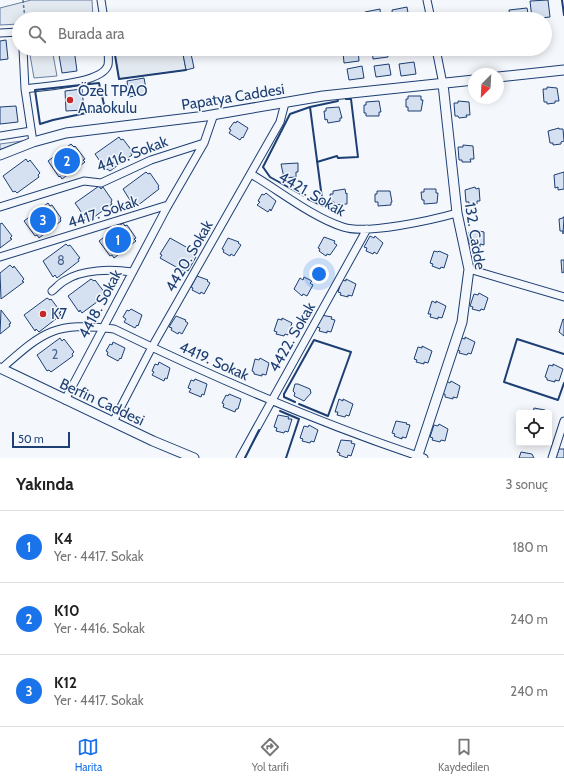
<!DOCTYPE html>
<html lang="tr">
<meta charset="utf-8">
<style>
body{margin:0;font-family:Cabin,sans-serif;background:#f6f6f6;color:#222}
.controls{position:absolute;right:12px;bottom:12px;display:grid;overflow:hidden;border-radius:4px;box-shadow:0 2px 10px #0003}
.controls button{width:36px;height:36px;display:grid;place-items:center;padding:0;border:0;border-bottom:1px solid #e0e0e0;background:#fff;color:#222;font:20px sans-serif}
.compass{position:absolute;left:468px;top:68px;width:36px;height:36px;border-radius:50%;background:#fff;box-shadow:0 2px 10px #0003;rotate:204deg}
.scale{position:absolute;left:12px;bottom:10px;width:58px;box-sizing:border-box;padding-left:4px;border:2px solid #1d3f73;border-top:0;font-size:11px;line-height:14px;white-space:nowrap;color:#1d3f73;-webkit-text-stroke:3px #f4f7fb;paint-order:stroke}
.you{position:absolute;left:319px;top:274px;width:14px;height:14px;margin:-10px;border:3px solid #fff;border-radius:50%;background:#1a73e8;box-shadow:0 0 0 6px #1a73e833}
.badge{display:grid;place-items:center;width:26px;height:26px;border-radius:50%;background:#1a73e8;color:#fff;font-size:13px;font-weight:700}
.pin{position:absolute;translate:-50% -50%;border:2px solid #fff;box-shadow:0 1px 4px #0006}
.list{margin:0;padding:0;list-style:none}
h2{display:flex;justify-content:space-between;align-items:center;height:52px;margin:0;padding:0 16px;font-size:17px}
h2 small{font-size:13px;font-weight:400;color:#767676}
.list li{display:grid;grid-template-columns:26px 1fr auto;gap:12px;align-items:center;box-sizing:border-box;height:72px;padding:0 16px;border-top:1px solid #e0e0e0}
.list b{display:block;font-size:15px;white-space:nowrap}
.list p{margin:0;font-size:13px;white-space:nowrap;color:#767676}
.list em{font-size:13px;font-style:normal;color:#767676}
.icon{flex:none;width:22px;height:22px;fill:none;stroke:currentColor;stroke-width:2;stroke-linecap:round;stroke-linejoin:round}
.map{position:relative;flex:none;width:564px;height:458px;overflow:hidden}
.search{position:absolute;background:#fff;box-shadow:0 2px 10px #0003;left:12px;right:12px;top:12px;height:44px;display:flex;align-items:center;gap:10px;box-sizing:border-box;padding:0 14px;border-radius:22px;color:#767676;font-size:15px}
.sheet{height:268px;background:#fff}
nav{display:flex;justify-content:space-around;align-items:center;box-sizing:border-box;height:56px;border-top:1px solid #e0e0e0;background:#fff;font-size:11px;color:#767676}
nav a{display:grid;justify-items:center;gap:2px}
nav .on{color:#1a73e8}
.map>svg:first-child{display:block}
.green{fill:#e3e9f0;stroke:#687fa3}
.building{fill:#d5e0f0;stroke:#1d3f73}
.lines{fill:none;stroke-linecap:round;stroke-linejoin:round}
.minor-casing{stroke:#1d3f73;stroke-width:9}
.tertiary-casing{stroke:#1d3f73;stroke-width:11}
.path{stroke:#5e769c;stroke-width:1.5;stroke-dasharray:3 2;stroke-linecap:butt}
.minor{stroke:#f4f7fb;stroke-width:7}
.tertiary{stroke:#f4f7fb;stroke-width:9}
.wall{stroke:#1d3f73;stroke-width:2}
.poi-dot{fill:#c62828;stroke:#f4f7fb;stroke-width:1.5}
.labels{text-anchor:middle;stroke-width:3;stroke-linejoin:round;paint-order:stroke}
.number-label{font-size:13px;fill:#4b6792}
.poi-label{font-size:15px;fill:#1d3f73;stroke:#f4f7fb;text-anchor:start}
.street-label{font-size:15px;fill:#1d3f73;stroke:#f4f7fb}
</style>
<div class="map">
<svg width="564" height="458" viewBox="0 0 564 458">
<rect width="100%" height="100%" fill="#f4f7fb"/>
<!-- green -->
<path class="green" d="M31 0H92L93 19H19V24L0 25V8Z
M29 49H52L57 76 34 78Z
M114 49H182L186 70 119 79Z
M22 141V142L0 150V144Z"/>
<!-- building -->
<path class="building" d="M548 0 550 17 532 19 530 1Z
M407 7 409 19H393L392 10Z
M527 8 529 19H510L509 10Z
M380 9 381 19H366L365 12Z
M353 13 354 19H338V15Z
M506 16 507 19H488V18Z
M6 40 8 59 0 60V41Z
M58 49H74L77 71 62 73Z
M182 49H190L194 68 186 70Z
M358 49 359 61 344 63 343 52Z
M372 49H387L388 57 373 59Z
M398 49H413L414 53 399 55Z
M414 62 416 74 401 76 399 64Z
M389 64 391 75 376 77 374 66Z
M362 66 364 78 349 80 347 69Z
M144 78 147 94 129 97 127 81Z
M547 87 557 88 559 101H555V103L547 104V102H544L543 89H547Z
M82 89 84 110 66 111 65 91Z
M408 96H421V100H423L421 111H408V107H406V99H408Z
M379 101 381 112H379V116H366V113H364V105H366V102Z
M458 101 469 102 470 115H466L467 117 459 118 458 116H455L454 103H458Z
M16 106 18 122 0 124V107Z
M339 107 342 118H340V121L328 123 327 119 325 120 324 111H326V108Z
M237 121 248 128 243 138 242 137 240 140 229 133 231 130 229 129 234 122 236 123Z
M559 128V129H563L564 141 561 142V144L553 145V143H550L548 131Z
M119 137 121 140 123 139 132 151 131 153 132 155 110 171 107 169 106 170 95 154Z
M71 144 74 147 75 146 85 159 83 160 85 162 62 179 60 176 59 177 48 161Z
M463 145 473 146 474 159H470L471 162H462V160H459L458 147H463Z
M26 159 28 162 30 160 40 173 38 175 39 177 17 193 15 191 13 192 3 176Z
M298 163V172H296V177L284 178 281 164Z
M146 172 148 174 150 173 159 186 158 187 159 189 137 206 135 203 133 205 123 189Z
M564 172V189L558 190V187L555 188 554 175Z
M99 186 101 189 103 187 112 200 111 202 112 204 90 220 88 218 86 219 75 203Z
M475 187 476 189 479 188 480 201H477V204L469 205V202H466L465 190Z
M345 189 346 194 347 193V204L334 205V202H331L330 194H333V191Z
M424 189H436V193H438L437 203 424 204V200H422L421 192H424Z
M377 191H390L392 202H391V205L378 206V202H375V194H377Z
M266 193 276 201 271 211 270 209 268 212 257 205 260 202 258 201 262 194 264 195Z
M48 203 50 206 52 205 61 218 60 219 61 221 39 238 37 235 35 236 24 221Z
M563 217H564L563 234V231H560L559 219 563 218Z
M2 223 12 236 10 238 12 239 0 248V224Z
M123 223 125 226 127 225 136 238 134 239 136 241 114 258 112 255 110 256 99 241Z
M474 230 484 232V245L480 244V247H472V244H469V232H474Z
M370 236 374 238 375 236 383 243 377 254 374 252 373 254 366 251 367 248 364 247Z
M324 237 335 241 334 243 337 245 330 255 327 254 326 256 319 251 320 249 318 248Z
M170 238 195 252 194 256 196 257 188 271 186 270 185 272 160 258 162 255 160 254Z
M228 238 239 242 238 243 241 245 234 256 231 254 230 256 223 252 224 250 222 249Z
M66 244 68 246 70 245 80 258 78 259 79 261 57 278 55 275 53 277 43 261Z
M434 251 438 252 439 251 448 255 444 268 441 267 440 269 432 266 433 264 430 263Z
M561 260H564V272L562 273Z
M10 265 13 268 14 266 24 279 22 281 24 282 1 299 0 273Z
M197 276 208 280 207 281 210 283 204 294 201 292 200 294 192 290 193 288 191 287Z
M304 277 312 281 310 283 313 285 307 296 303 294 302 296 294 289 300 278 303 280Z
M91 279 94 281 95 280 105 293 103 294 105 296 82 313 80 310 79 312 68 296Z
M346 279 356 284 352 296 348 295V297L340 295 341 293 338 292 342 280 346 281Z
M479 293 488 298 484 310 481 309 480 311 472 309 473 307 470 306 474 294 478 295Z
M47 298 50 300 51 299 61 312 59 313 61 315 39 332 36 329 35 331 24 315Z
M432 301 436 303V301L446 306 442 318 438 317V319L430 317 431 314H428Z
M131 309 142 315 138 326 137 325 135 328 124 322 126 319 123 317 127 310 129 311Z
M1 310 11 323 9 324 10 326 0 334Z
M321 315 332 317 331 319 335 320 331 332 327 331V333L319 331 320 328 317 327Z
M176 316 186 320 185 321 188 323 182 334 179 332 178 334 171 330 172 328 169 327Z
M282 318 292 323 288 335 285 334 284 336 276 334 277 332 274 331 278 319 282 320Z
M563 319 564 320V336L559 332Z
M465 337 475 342 471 354 468 353 467 355 459 353 460 351 457 350 461 338 465 339Z
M60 338 62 341 64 339 74 352 72 354 73 356 51 372 49 370 47 371 37 355Z
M113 342 125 348 121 359 120 358 118 361 107 355 108 352 106 351 110 344 112 345Z
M422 346 432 351 428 363 424 362V364L416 362 417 360 414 359 418 347 422 348Z
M260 358 269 363 266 375 262 374V376L254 374V372L252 371 255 359 259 360Z
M159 362 170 368 167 379 165 378 164 381 152 375 154 372 152 371 155 364 158 365Z
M553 364 563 369 559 381 555 380V382L547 380V378L545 377 549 365 553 366Z
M195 379 207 384 204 395 202 394 201 397 189 392 191 389 188 388 191 380 194 381Z
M446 381 450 383 451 381 460 386 457 398 453 397V399L445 397V394H443Z
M295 384H298L310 389 311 393 304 401 294 396 295 393 293 391Z
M229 394 241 399 238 409H236L235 412 223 407 224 404 222 403 226 395 228 396Z
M339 399 343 401V399L353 404 349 416 346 415 345 417 337 415 338 412H335Z
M534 408 545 410V412L548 413H533Z
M278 415 289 417 288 419H292L288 432 285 431 284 433 276 431 277 428 274 427Z
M396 421 407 423 406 424 410 425 406 438 402 437V439L394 436 395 434 392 433Z
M439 424 448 429 445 441 441 440 440 442 432 440 433 438 430 437 434 425 438 426Z
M309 425 318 430 314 442 311 441 310 443 302 441 303 439 300 438 304 426 308 427Z
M341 440 352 441 351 443 355 444 351 456 348 455 347 458 339 455 340 453 337 452Z
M559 449H564V458H556Z
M521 452 532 454 534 458H519Z"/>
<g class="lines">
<!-- minor casing -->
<g class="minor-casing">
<path id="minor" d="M101 0 104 19
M427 0 431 19
M0 33 19 32
M23 49 25 89 33 142
M436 49 443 84
M25 89C43 86 102 84 108 65 109 60 108 54 108 49
M0 136 31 131
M251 174C280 191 312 217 343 227 366 235 432 220 457 213
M0 207 84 181 101 183 151 160 204 143
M0 257 168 205
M469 269 564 297
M52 291C56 288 60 283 64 281 82 269 112 269 132 272
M1 369C45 330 55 322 114 329 215 378 318 423 424 458
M65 400 166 209 204 143 214 114
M113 422 152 347 280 122 285 103
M240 458 367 229
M552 458 564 421"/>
</g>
<!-- tertiary casing -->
<g class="tertiary-casing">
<path id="tertiary" d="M498 77 564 70
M0 155 33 142 66 133 206 116 323 96 474 80
M0 368 153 441 194 458
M417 458 462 322 469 269 457 213 443 84"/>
</g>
<!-- path -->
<path class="path" d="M23 0 25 19"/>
<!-- minor -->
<use href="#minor" class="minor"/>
<!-- tertiary -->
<use href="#tertiary" class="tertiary"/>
<!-- wall -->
<path class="wall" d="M562 0 564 15
M114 49 119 79 186 70
M99 83 105 109 53 120 40 124 35 90Z
M310 107 338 101
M317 162 337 156 338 158 358 157 351 99H346
M304 196 270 177 263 167 290 114 310 107 323 206 308 199
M564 354 517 339 504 382 558 400 564 383
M295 402 284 397V394L314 340 351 352 328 416 299 404
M280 411 299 419 286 458
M245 458 259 430"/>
</g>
<!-- markers -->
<g class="poi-dot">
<circle cx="70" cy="100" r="4"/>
<circle cx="43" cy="314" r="4"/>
</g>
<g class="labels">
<!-- number labels -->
<g class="number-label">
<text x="61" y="265">8</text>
<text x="55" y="359">2</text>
</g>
<!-- poi labels -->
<g class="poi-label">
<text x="78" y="96">Özel TPAO<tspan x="78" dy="17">Anaokulu</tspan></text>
<text x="51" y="319">K7</text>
</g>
<!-- street labels -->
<g class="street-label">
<text transform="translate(233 97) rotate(-9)" y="5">Papatya Caddesi</text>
<text transform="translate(132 154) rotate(-21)" y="5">4416. Sokak</text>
<text transform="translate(312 194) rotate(30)" y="5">4421. Sokak</text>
<text transform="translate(103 212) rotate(-18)" y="5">4417. Sokak</text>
<text transform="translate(475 236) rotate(81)" y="5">132. Cadde</text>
<text transform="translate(189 256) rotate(-60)" y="5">4420. Sokak</text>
<text transform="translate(100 304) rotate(-62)" y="5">4418. Sokak</text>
<text transform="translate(292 337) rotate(-60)" y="5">4422. Sokak</text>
<text transform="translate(214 361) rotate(24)" y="5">4419. Sokak</text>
<text transform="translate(102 402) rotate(25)" y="5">Berfin Caddesi</text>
</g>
</g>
</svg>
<div class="controls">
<button><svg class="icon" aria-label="locate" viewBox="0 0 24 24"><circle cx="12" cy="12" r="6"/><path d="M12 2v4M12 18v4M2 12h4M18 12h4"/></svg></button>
</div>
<svg class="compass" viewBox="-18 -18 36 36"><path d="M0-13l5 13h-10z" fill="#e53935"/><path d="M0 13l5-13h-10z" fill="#767676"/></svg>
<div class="scale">50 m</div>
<div class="you"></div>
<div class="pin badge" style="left:118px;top:240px">1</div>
<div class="pin badge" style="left:67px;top:161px">2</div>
<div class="pin badge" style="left:43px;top:220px">3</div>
<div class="search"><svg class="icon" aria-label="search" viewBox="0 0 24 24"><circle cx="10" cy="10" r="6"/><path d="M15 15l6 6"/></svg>Burada ara</div>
</div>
<section class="sheet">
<h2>Yakında<small>3 sonuç</small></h2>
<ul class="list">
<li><span class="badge">1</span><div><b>K4</b><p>Yer · 4417. Sokak</p></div><em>180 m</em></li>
<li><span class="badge">2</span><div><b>K10</b><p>Yer · 4416. Sokak</p></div><em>240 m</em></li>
<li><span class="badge">3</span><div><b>K12</b><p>Yer · 4417. Sokak</p></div><em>240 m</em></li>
</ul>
</section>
<nav>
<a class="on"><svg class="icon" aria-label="map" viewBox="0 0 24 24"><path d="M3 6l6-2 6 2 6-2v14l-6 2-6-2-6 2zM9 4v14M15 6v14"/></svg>Harita</a>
<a><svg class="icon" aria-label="directions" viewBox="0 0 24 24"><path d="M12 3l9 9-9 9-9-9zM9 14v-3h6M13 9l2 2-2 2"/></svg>Yol tarifi</a>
<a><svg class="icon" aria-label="saved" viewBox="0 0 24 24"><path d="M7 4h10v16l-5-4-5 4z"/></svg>Kaydedilen</a>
</nav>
